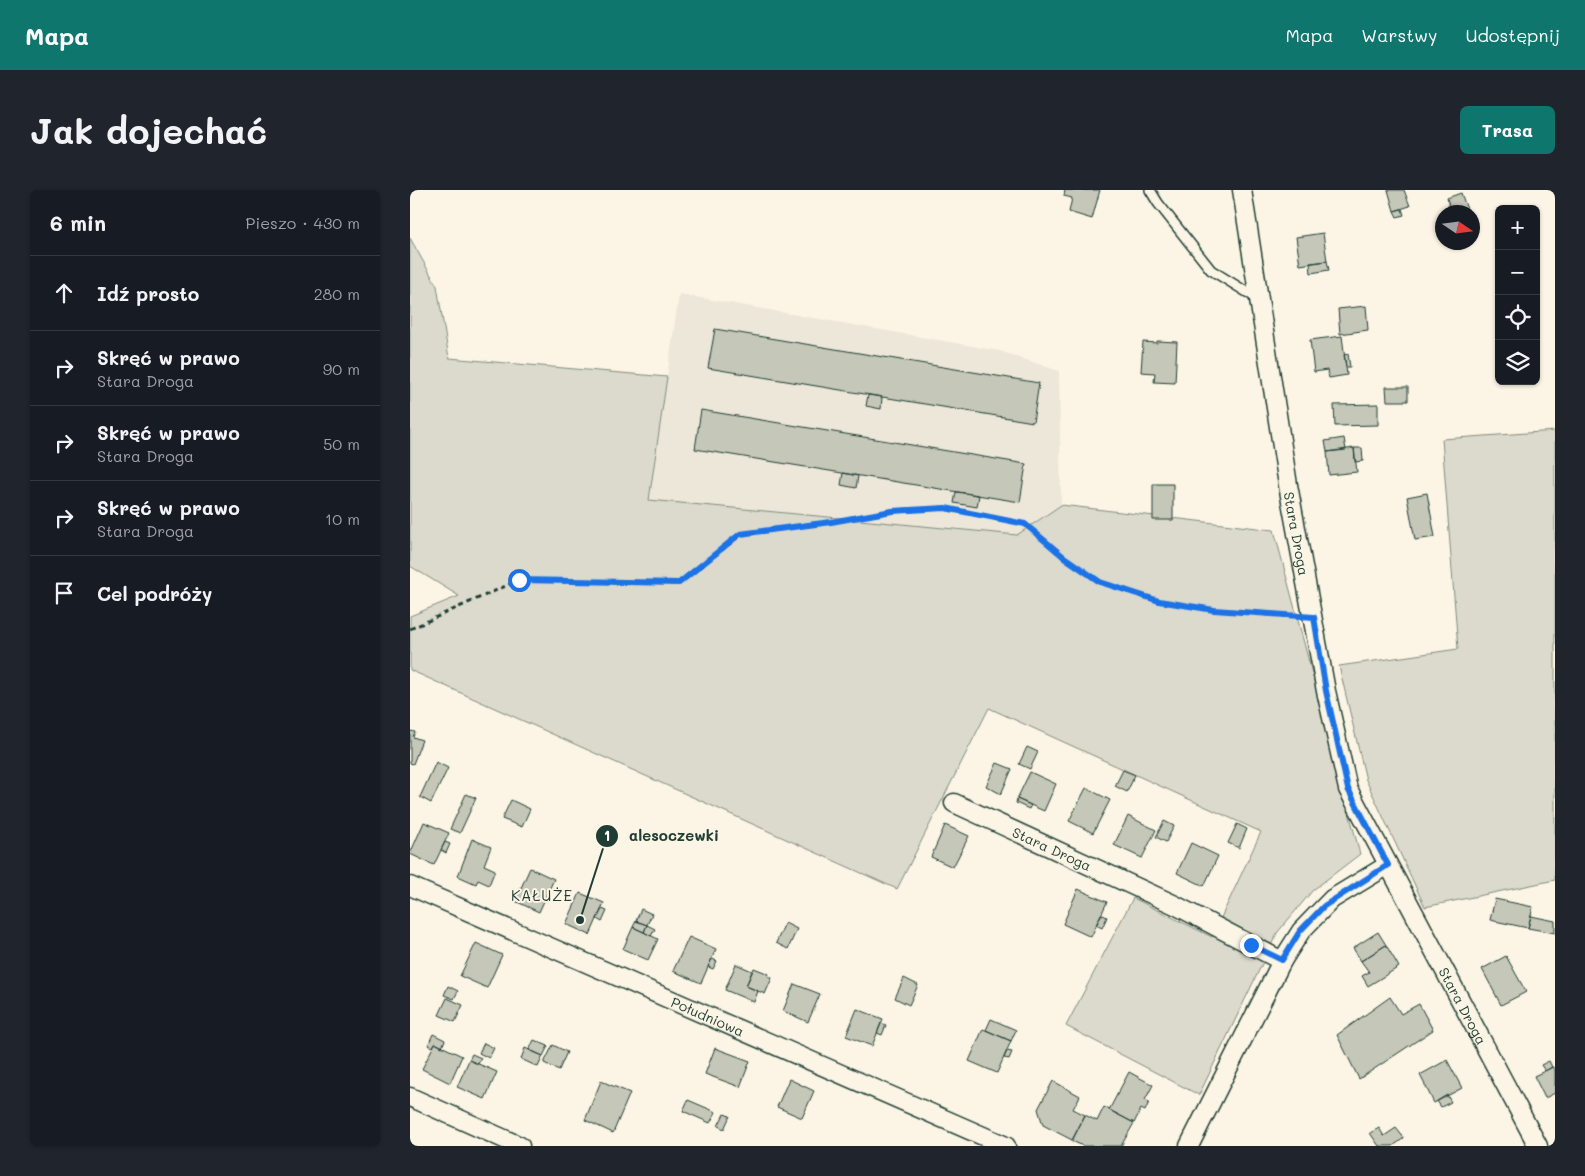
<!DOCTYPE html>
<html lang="pl">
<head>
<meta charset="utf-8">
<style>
  :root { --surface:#171b24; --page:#20242c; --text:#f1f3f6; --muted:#9ea1a6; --line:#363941; --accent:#0f766e }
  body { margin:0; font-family:Mali,sans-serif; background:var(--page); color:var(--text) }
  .controls { position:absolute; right:15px; top:15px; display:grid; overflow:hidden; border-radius:8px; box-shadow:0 1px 4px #0004 }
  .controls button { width:45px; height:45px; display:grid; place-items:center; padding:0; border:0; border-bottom:1px solid var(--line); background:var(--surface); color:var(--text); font:25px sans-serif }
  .compass { position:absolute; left:1025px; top:15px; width:45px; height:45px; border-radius:50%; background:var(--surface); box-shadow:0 1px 4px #0004; rotate:103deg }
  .stop { position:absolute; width:15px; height:15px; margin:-11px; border:4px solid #1a73e8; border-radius:50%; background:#fff }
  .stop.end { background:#1a73e8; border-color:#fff; box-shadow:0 1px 5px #0008 }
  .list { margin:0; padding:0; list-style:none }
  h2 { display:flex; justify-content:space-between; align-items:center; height:65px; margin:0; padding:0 20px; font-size:21px }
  h2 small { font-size:16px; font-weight:400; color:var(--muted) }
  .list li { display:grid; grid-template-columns:32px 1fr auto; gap:15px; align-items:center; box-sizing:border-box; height:75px; padding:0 20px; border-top:1px solid var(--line) }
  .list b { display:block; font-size:19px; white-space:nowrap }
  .list p { margin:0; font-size:16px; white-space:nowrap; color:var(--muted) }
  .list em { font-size:16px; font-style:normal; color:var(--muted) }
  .icon { flex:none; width:28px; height:28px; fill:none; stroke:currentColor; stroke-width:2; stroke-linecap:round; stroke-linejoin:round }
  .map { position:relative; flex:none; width:1145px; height:956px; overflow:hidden; border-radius:8px }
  header { display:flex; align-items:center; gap:30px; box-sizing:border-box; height:70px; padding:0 25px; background:var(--accent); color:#fff }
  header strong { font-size:24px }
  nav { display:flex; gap:28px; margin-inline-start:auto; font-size:18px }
  .intro { display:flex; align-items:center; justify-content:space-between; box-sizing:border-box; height:120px; padding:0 30px }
  h1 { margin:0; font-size:35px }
  .button { padding:12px 22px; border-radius:8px; background:var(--accent); color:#fff; font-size:18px; font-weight:700 }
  main { display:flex; gap:30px; padding:0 30px }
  aside { flex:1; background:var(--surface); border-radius:8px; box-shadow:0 1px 4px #0004 }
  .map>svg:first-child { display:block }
  .built { fill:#ece7d8 }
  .green { fill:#dcdacc; stroke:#7e8c80 }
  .building { fill:#c5c7b9; stroke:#1f3d34 }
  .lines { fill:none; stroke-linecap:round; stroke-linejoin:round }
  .lane-casing { stroke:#1f3d34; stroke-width:12 }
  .street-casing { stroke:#1f3d34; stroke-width:21 }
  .path { stroke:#1f3d34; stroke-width:3; stroke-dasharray:5 4; stroke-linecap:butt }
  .lane { stroke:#fcf5e5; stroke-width:9 }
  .street { stroke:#fcf5e5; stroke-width:18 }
  .route { stroke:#1a73e8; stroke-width:6 }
  .labels { text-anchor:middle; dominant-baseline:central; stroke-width:4; stroke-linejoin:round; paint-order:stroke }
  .street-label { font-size:14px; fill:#1f3d34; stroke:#fcf5e5 }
  .neighbourhood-label { font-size:15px; letter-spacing:1px; fill:#1f3d34; stroke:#fcf5e5 }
  .leader { fill:none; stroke:#1f3d34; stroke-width:2 }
  .callout-dot { fill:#1f3d34; stroke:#fcf5e5; stroke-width:2 }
  .mark-label { font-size:15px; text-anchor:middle; font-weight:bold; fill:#fff }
  .callout-label { font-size:15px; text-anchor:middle; font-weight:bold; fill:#1f3d34; stroke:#fcf5e5; stroke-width:4; stroke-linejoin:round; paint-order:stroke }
</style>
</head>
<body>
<header>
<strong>Mapa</strong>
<nav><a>Mapa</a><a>Warstwy</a><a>Udostępnij</a></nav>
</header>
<div class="intro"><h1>Jak dojechać</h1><a class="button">Trasa</a></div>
<main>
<aside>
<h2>6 min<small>Pieszo · 430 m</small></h2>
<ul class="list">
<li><svg class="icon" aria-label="ahead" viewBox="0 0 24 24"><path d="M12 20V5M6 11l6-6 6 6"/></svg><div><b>Idź prosto</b></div><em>280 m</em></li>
<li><svg class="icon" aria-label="right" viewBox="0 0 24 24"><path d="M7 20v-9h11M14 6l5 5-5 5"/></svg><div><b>Skręć w prawo</b><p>Stara Droga</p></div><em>90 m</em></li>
<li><svg class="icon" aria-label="right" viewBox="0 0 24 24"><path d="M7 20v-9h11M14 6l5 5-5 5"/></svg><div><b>Skręć w prawo</b><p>Stara Droga</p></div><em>50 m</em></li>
<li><svg class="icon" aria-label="right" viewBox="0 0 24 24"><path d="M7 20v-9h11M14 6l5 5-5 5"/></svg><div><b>Skręć w prawo</b><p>Stara Droga</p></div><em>10 m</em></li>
<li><svg class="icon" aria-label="arrive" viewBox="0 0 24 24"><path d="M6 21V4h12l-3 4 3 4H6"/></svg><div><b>Cel podróży</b></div></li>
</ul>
</aside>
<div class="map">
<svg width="1145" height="956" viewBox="0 0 1145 956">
  <rect width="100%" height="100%" fill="#fcf5e5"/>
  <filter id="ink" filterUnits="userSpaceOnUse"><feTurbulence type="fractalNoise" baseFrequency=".02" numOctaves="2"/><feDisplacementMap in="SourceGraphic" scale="10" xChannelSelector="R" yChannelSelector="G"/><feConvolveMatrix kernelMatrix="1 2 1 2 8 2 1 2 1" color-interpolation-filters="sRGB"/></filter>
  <g filter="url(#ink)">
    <path class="built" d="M269,104L590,161L649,181L651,315L607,345L239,310Z"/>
    <path class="green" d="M0,48L27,96L39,168L257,187L239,310L607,345L651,315L864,340L950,664L903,700L867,743L789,905L656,836L723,708L802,747L851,642L579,518L487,699L0,480V426L49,406L0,376Z
      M1145,241V690L1015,717L956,590L929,476L1048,459L1032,249Z"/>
    <path class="building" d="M655,0H690L682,29L659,22L662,8L654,6Z
      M978,0H994L1000,16L984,21Z
      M1051,3L1058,22H1041L1037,8Z
      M992,19L994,25L987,27L984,21Z
      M913,43L917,71L890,75L886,47Z
      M917,71L919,80L901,83L900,73Z
      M956,116L958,140L930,144L928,119Z
      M305,139L629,193L623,232L298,178Z
      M932,146L937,185L919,188L917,180L904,182L900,150Z
      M747,151L767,152L765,193L744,192L745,183L731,182L733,152L747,153Z
      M938,164L940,177H936L934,165Z
      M976,197H998V211H977Z
      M458,205L472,207L471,219L456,216Z
      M968,214V235L925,236L924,215Z
      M291,220L616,274L610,312L285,259Z
      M934,248L936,260L917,262L915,251Z
      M944,258H952L953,271L945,272Z
      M944,258L947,282L919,285L917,262Z
      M433,283L448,286L446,298L431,295Z
      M743,294H763V330H743Z
      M546,302L569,305L567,317L544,313Z
      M1017,303L1025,347L1005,350L997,307Z
      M0,541L5,542L3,547L12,550L3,574L0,573Z
      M617,557L628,562L620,579L609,574Z
      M26,572L38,578L21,613L10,607Z
      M587,573L602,579L591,604L576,596Z
      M713,580L725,585L717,602L705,596Z
      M620,582L646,594L634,621L607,609Z
      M676,598L700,610L683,643L659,631Z
      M56,604L66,608L50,643L40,639Z
      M607,609L621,615L619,619L606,613Z
      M101,610L120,619L112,637L92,629Z
      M718,626L746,640L732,668L704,655Z
      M754,631L764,636L756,652L746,647Z
      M14,632L39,643L24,675L0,664Z
      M827,634L837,639L829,658L818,653Z
      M535,635L559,646L543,677L521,667Z
      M62,649L81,657L74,675L85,680L79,695L68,690L66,694L48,686Z
      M35,652L40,654L36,663L31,660Z
      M781,653L808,666L794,696L767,683Z
      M120,678L144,689L129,722L105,711Z
      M668,699L697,712L681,747L653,734Z
      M170,703L194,713L180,745L156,734Z
      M1085,709L1123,717L1118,738L1080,730Z
      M192,719L197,721L192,732L187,729Z
      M231,719L242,724L237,735L226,731Z
      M691,724L697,727L692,738L686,735Z
      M1121,726L1145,731V743L1118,738Z
      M226,731L237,735L234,742L223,737Z
      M375,733L387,739L378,759L366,753Z
      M237,735L245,739L241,746L234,742Z
      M223,737L248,749L238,770L213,759Z
      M968,742L976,755L951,771L943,758Z
      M279,747L306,759L291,793L263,781Z
      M66,753L92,765L77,798L50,786Z
      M976,755L989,777L958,796L952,786L959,782L951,771Z
      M1096,766L1116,802L1091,815L1072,779Z
      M302,769L307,771L303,779L298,777Z
      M326,774L342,781L336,796L348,801L344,812L315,800Z
      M344,778L359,784L358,786L362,788L355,804L336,796Z
      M494,788L508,795L499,815L485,808Z
      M384,794L410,804L398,832L373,821Z
      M38,796L48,801L44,809L34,805Z
      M980,807L991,824L1009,814L1023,840L949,889L927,845Z
      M37,808L53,815L45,832L29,825Z
      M447,819L473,829L462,856L436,846Z
      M581,829L606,840L601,851L576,840Z
      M471,833L476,835L472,845L467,843Z
      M573,839L601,851L587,883L559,871Z
      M23,844L35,850L32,857L25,853L23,857L18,855Z
      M124,850L138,856L133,866L119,860Z
      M25,853L52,866L40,893L12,879Z
      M74,853L84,858L79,868L69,863Z
      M143,855L157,862L149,880L134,873Z
      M115,858L133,866L128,877L111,869Z
      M305,858L340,871L330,897L295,884Z
      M597,861L602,862L599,869L594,868Z
      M62,864L71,868L68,874L59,870Z
      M59,870L87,882L75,909L47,897Z
      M1037,870L1052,898L1024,913L1010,885Z
      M1139,871L1142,877L1135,881L1131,875Z
      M1143,877L1145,881V903L1135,908L1124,886Z
      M719,882L743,895L735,910L739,912L735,921L731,919L724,933L699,920Z
      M379,889L404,901L392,928L367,917Z
      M191,891L220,903L203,943L175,930Z
      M643,891L670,906L663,919L675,925L662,950L633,935L628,919Z
      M1037,905L1041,912L1031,917L1027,911Z
      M278,910L306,922L300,933L273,921Z
      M694,917L724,933L711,956H673L662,951L675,925L687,931Z
      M314,924L320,926L314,939L308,936Z
      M969,938L974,946L986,938L994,948L983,956H969L960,943Z"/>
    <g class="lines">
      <defs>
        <path id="lane" d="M740,0L748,13L801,80L848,109"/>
        <g id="street">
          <path id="s1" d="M832,0L878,295L916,501L938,599L1128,956"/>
          <path id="s2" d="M544,613L765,715L872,771"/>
          <path id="s3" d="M0,696L596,956"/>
          <path d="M0,907L110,956"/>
          <path d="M779,956L872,771L891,741L922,709L978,675"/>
        </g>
      </defs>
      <use href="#lane" class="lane-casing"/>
      <use href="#street" class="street-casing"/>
      <path class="path" d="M0,439L109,390L269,393L331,344L421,332L482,321L535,318L615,334L654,367L690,392L749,411L804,420L883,426"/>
      <use href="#lane" class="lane"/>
      <use href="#street" class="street"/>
    </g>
  </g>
  <g class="lines" filter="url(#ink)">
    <path class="route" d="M109,390L269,393L330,344L421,332L482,321L535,318L615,334L654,367L690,392L749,411L804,420L904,427L916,501L938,599L978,675L914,716L890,741L872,770L841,755"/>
  </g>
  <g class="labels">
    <g class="street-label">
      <text stroke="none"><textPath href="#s1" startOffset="348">Stara Droga</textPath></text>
      <text stroke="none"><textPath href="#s2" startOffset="108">Stara Droga</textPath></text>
      <text stroke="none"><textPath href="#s1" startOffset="854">Stara Droga</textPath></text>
      <text stroke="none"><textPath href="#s3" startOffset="325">Południowa</textPath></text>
    </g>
    <g class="neighbourhood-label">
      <text x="132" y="705">KAŁUŻE</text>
    </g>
  </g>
  <path class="leader" d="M170 730L197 646"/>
  <g class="callout-dot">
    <circle cx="170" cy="730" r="5"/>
    <circle cx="197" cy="646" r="12"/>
  </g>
  <g class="mark-label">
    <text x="197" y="651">1</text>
  </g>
  <g class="callout-label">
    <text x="264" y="651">alesoczewki</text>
  </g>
</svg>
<div class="controls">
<button>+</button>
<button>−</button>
<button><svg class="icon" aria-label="locate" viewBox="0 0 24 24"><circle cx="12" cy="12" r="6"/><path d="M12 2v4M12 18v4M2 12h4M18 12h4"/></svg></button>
<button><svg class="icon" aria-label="layers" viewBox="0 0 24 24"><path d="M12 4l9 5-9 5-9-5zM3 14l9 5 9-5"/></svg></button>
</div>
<svg class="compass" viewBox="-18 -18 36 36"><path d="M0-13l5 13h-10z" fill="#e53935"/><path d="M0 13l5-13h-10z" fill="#9ea1a6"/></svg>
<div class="stop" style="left:109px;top:390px"></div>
<div class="stop end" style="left:841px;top:755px"></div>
</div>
</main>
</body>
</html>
